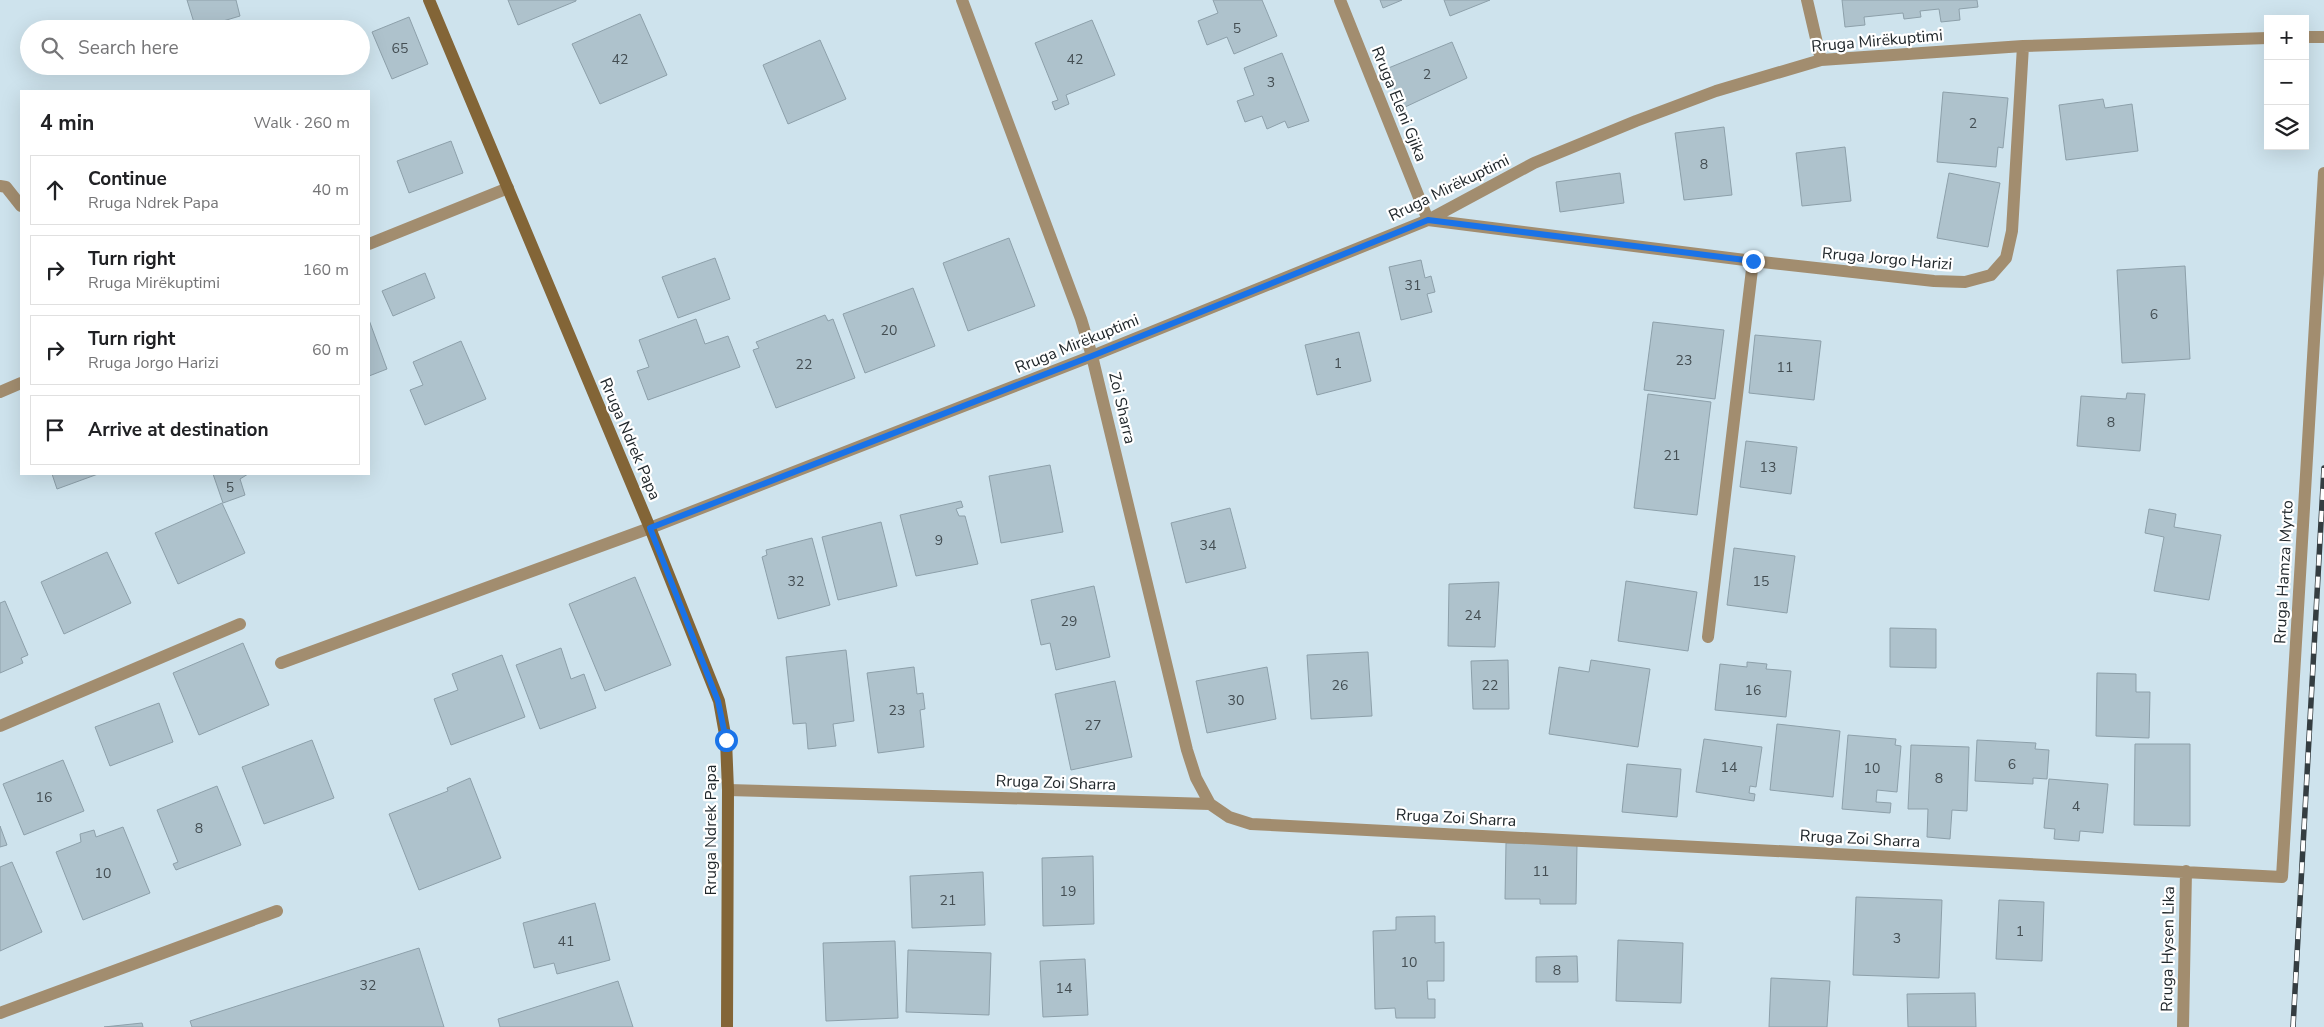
<!DOCTYPE html>
<html lang="en">
<head>
<meta charset="utf-8">
<style>
  :root { --surface:#fff; --page:#f2f2f2; --text:#202124; --muted:#757577; --line:#e0e0e0 }
  body { margin:0; font-family:"Nunito Sans",sans-serif; background:var(--page); color:var(--text) }
  .controls { position:absolute; right:15px; top:15px; display:grid; overflow:hidden; border-radius:0px; box-shadow:0 5px 20px #0002 }
  .controls button { width:45px; height:45px; display:grid; place-items:center; padding:0; border:0; border-bottom:1px solid var(--line); background:var(--surface); color:var(--text); font:25px sans-serif }
  .stop { position:absolute; width:15px; height:15px; margin:-11px; border:4px solid #1a73e8; border-radius:50%; background:#fff }
  .stop.end { background:#1a73e8; border-color:#fff; box-shadow:0 1px 5px #0008 }
  .list { margin:0; padding:0; list-style:none }
  h2 { display:flex; justify-content:space-between; align-items:center; height:65px; margin:0; padding:0 20px; font-size:21px }
  h2 small { font-size:16px; font-weight:400; color:var(--muted) }
  .list li { display:grid; grid-template-columns:32px 1fr auto; gap:15px; align-items:center; box-sizing:border-box; height:70px; margin:0 10px 10px; padding:0 10px; border:1px solid var(--line); border-radius:0px }
  .list b { display:block; font-size:19px; white-space:nowrap }
  .list p { margin:0; font-size:16px; white-space:nowrap; color:var(--muted) }
  .list em { font-size:16px; font-style:normal; color:var(--muted) }
  .icon { flex:none; width:28px; height:28px; fill:none; stroke:currentColor; stroke-width:2; stroke-linecap:round; stroke-linejoin:round }
  .map { position:relative; flex:none; width:2324px; height:1027px; overflow:hidden }
  .search { position:absolute; background:var(--surface); box-shadow:0 5px 20px #0002; left:20px; top:20px; width:350px; height:55px; display:flex; align-items:center; gap:12px; box-sizing:border-box; padding:0 18px; border-radius:28px; color:var(--muted); font-size:19px }
  .panel { position:absolute; background:var(--surface); box-shadow:0 5px 20px #0002; left:20px; top:90px; width:350px; height:385px; border-radius:0px }
  .map>svg:first-child { display:block }
  .building { fill:#aec2cc; stroke:#8da0aa }
  .lines { fill:none; stroke-linecap:round; stroke-linejoin:round }
  .street { stroke:#a28d6f; stroke-width:12 }
  .secondary { stroke:#836537; stroke-width:12 }
  .rail-casing { stroke:#343d41; stroke-width:5.5 }
  .rail { stroke:#fff; stroke-width:4; stroke-dasharray:11; stroke-linecap:butt }
  .route { stroke:#1a73e8; stroke-width:6 }
  .labels { text-anchor:middle; dominant-baseline:central; stroke-width:4.5; stroke-linejoin:round; paint-order:stroke }
  .number-label { font-size:14px; fill:#444e53 }
  .street-label { font-size:16px; fill:#20272b; stroke:#fff }
</style>
</head>
<body>
<div class="map">
<svg width="2324" height="1027" viewBox="0 0 2324 1027">
  <rect width="100%" height="100%" fill="#cee3ed"/>
  <path class="building" d="M187,0H236L240,16L196,29Z
    M508,0H576V1L518,25Z
    M1213,0H1262L1277,36L1234,54L1227,37L1207,45L1198,21L1218,13Z
    M1380,0H1402L1383,8Z
    M1444,0H1490L1450,16Z
    M1842,0H1977L1978,7L1959,9L1960,20L1941,22L1939,9L1920,11L1921,17L1904,19L1903,13L1864,17L1865,25L1845,27Z
    M640,14L667,75L600,104L572,44Z
    M409,17L428,64L392,79L372,32Z
    M1092,20L1115,75L1066,95L1069,104L1055,110L1052,102L1058,100L1035,43Z
    M820,40L846,99L788,124L763,65Z
    M1452,42L1467,78L1403,108L1386,69Z
    M1282,53L1309,121L1288,128L1285,121L1267,129L1262,116L1245,122L1237,101L1254,95L1244,68Z
    M1943,92L2008,98L2003,148L1998,147L1996,167L1937,162Z
    M2103,99L2105,108L2132,104L2138,151L2066,160L2059,105Z
    M1724,127L1732,195L1684,200L1675,133Z
    M451,141L463,173L409,193L397,161Z
    M1845,147L1851,201L1802,206L1796,153Z
    M1620,173L1624,203L1560,212L1556,182Z
    M1949,173L2000,183L1988,247L1937,238Z
    M1009,238L1035,306L968,331L943,263Z
    M715,258L730,299L678,318L662,277Z
    M1421,260L1425,278L1431,276L1435,292L1427,294L1432,312L1401,320L1389,267Z
    M2185,266L2190,359L2122,363L2117,270Z
    M425,273L435,298L393,316L382,291Z
    M913,288L935,346L865,373L843,314Z
    M825,315L828,321L833,319L855,378L776,408L753,350L759,348L756,342Z
    M696,319L705,344L728,336L740,367L648,400L637,371L649,367L639,340Z
    M369,320L387,369L369,376Z
    M1653,322L1724,330L1715,399L1644,390Z
    M1359,332L1371,381L1317,395L1305,345Z
    M1755,335L1821,341L1814,400L1749,393Z
    M461,341L486,399L425,425L410,390L423,385L413,362Z
    M2127,393L2145,394L2140,451L2077,446L2081,396L2126,399Z
    M1648,394L1711,402L1697,515L1634,508Z
    M1746,441L1797,447L1791,494L1740,487Z
    M1050,465L1063,532L1001,543L989,476Z
    M52,474H98L57,489Z
    M213,474H248L240,479L245,495L223,503Z
    M961,501L963,507L956,509L959,516H965L978,564L916,576L900,515Z
    M222,503L245,553L178,584L155,533Z
    M1230,508L1246,568L1186,583L1171,523Z
    M2149,509L2176,514L2174,527L2221,535L2209,600L2154,591L2164,537L2145,533Z
    M881,522L897,586L838,600L822,537Z
    M812,538L830,605L778,619L762,557L767,555L766,550Z
    M1734,548L1795,556L1787,613L1727,605Z
    M107,552L131,603L64,634L41,582Z
    M635,577L671,665L605,691L569,604Z
    M1626,581L1697,592L1688,651L1618,641Z
    M1499,582L1495,647L1448,646L1449,584Z
    M1094,586L1110,657L1056,670L1050,643L1041,645L1031,600Z
    M5,601L28,655L21,658L23,663L0,673V603Z
    M1890,628L1936,629V668L1890,667Z
    M243,643L269,705L199,735L173,673Z
    M561,648L571,679L584,674L596,708L540,729L516,665Z
    M846,650L854,721L833,724L836,746L808,749L806,723L793,724L786,657Z
    M1368,652L1372,716L1311,719L1307,655Z
    M502,655L525,717L451,745L434,699L458,690L452,674Z
    M1508,660L1509,709H1473L1471,661Z
    M1591,660L1650,669L1638,747L1549,734L1559,667L1589,672Z
    M1747,662L1767,664L1766,669L1791,671L1786,717L1715,710L1720,664L1747,667Z
    M914,667L917,694L923,693L925,709L920,710L924,747L878,753L867,673Z
    M1267,667L1276,719L1207,733L1196,681Z
    M2097,673L2136,674V692H2150L2149,738L2096,736Z
    M1115,681L1132,757L1071,770L1055,694Z
    M159,703L173,742L110,766L95,727Z
    M1777,724L1840,731L1833,797L1770,790Z
    M1848,735L1896,739L1895,745L1901,746L1897,792L1877,790L1876,802L1891,803L1890,813L1842,809Z
    M1704,739L1762,747L1756,787L1750,786L1749,793L1755,794L1754,801L1696,792Z
    M312,740L334,798L264,824L242,767Z
    M1977,740L2036,743L2035,749L2049,750L2047,779L2033,778V784L1975,781Z
    M2135,744H2190V826L2134,825Z
    M1911,745L1969,747L1967,811L1952,810L1950,839L1927,837L1928,809H1908Z
    M63,760L84,811L24,835L3,784Z
    M1627,764L1681,769L1677,817L1622,812Z
    M470,778L501,858L419,890L389,814L448,791L447,788Z
    M2049,779L2108,784L2103,833L2080,831L2079,841L2054,839L2055,829L2044,828Z
    M217,786L241,845L176,870L173,864L178,862L157,810Z
    M0,826L7,845L0,847Z
    M123,827L150,893L83,920L56,852L81,842L80,834L94,830L96,837Z
    M1506,843L1577,844L1576,904H1540V899H1505Z
    M1093,856L1094,924L1043,926L1042,858Z
    M12,862L42,932L0,951V867Z
    M983,872L985,925L912,928L910,876Z
    M1856,897L1942,900L1939,978L1853,975Z
    M1999,900L2044,902L2042,961L1996,959Z
    M595,903L610,960L557,974L554,963L534,968L523,923Z
    M1435,916V943L1444,942V981H1427L1428,999H1435V1018H1396L1395,1008L1375,1009L1373,931L1396,930V917Z
    M1618,940L1683,943L1681,1003L1616,1001Z
    M895,941L898,1018L826,1021L823,943Z
    M419,948L444,1027H192L190,1021Z
    M908,950L991,953L989,1015L906,1012Z
    M1577,956L1578,982H1536V957Z
    M1085,959L1088,1015L1043,1017L1040,961Z
    M1771,978L1830,981L1827,1027H1769Z
    M618,981L633,1027H500L498,1019Z
    M1975,993L1976,1027H1908L1907,994Z
    M142,1023L143,1027H104Z"/>
  <g class="lines">
    <path class="street" d="M962,0L1081,319L1092,356L1187,750L1196,778L1210,804
      M1340,0L1428,220L1753,261L1934,281L1965,282L1991,275L2006,258L2012,231L2023,46
      M1807,0L1821,60
      M2305,37H2324
      M0,186L6,187L21,206
      M369,244L508,188
      M0,392L21,383
      M1708,637L1753,261
      M281,663L650,528L1092,356L1428,220L1534,163L1636,121L1716,91L1821,60L2023,46L2268,38
      M0,726L240,624
      M728,790L1210,804L1229,817L1251,824L2282,877L2324,173
      M0,1013L277,911
      M2183,1027L2186,871"/>
    <path class="secondary" d="M429,0L650,528L719,701L726,740L728,790L727,1027"/>
    <defs>
      <path id="rail" d="M2293,1027L2324,468"/>
    </defs>
    <use href="#rail" class="rail-casing"/>
    <use href="#rail" class="rail"/>
  </g>
  <g class="lines">
    <path class="route" d="M726,740L718,701L650,528L1092,356L1428,220L1753,261"/>
  </g>
  <g class="labels">
    <g class="number-label">
      <text x="1237" y="28">5</text>
      <text x="400" y="48">65</text>
      <text x="620" y="59">42</text>
      <text x="1075" y="59">42</text>
      <text x="1427" y="74">2</text>
      <text x="1271" y="82">3</text>
      <text x="1973" y="123">2</text>
      <text x="1704" y="164">8</text>
      <text x="1413" y="285">31</text>
      <text x="2154" y="314">6</text>
      <text x="889" y="330">20</text>
      <text x="1684" y="360">23</text>
      <text x="1338" y="363">1</text>
      <text x="804" y="364">22</text>
      <text x="1785" y="367">11</text>
      <text x="2111" y="422">8</text>
      <text x="1672" y="455">21</text>
      <text x="1768" y="467">13</text>
      <text x="230" y="487">5</text>
      <text x="939" y="540">9</text>
      <text x="1208" y="545">34</text>
      <text x="796" y="581">32</text>
      <text x="1761" y="581">15</text>
      <text x="1473" y="615">24</text>
      <text x="1069" y="621">29</text>
      <text x="1340" y="685">26</text>
      <text x="1490" y="685">22</text>
      <text x="1753" y="690">16</text>
      <text x="1236" y="700">30</text>
      <text x="897" y="710">23</text>
      <text x="1093" y="725">27</text>
      <text x="2012" y="764">6</text>
      <text x="1729" y="767">14</text>
      <text x="1872" y="768">10</text>
      <text x="1939" y="778">8</text>
      <text x="44" y="797">16</text>
      <text x="2076" y="806">4</text>
      <text x="199" y="828">8</text>
      <text x="1541" y="871">11</text>
      <text x="103" y="873">10</text>
      <text x="1068" y="891">19</text>
      <text x="948" y="900">21</text>
      <text x="2020" y="931">1</text>
      <text x="1897" y="938">3</text>
      <text x="566" y="941">41</text>
      <text x="1409" y="962">10</text>
      <text x="1557" y="970">8</text>
      <text x="368" y="985">32</text>
      <text x="1064" y="988">14</text>
    </g>
    <g class="street-label">
      <text transform="translate(1877 41) rotate(-5)">Rruga Mirëkuptimi</text>
      <text transform="translate(1399 104) rotate(68)">Rruga Eleni Gjika</text>
      <text transform="translate(1449 188) rotate(-26)">Rruga Mirëkuptimi</text>
      <text transform="translate(1887 259) rotate(5)">Rruga Jorgo Harizi</text>
      <text transform="translate(1077 344) rotate(-22)">Rruga Mirëkuptimi</text>
      <text transform="translate(1122 408) rotate(77)">Zoi Sharra</text>
      <text transform="translate(630 439) rotate(67)">Rruga Ndrek Papa</text>
      <text transform="translate(2284 572) rotate(-87)">Rruga Hamza Myrto</text>
      <text transform="translate(1056 783) rotate(2)">Rruga Zoi Sharra</text>
      <text transform="translate(1456 818) rotate(3)">Rruga Zoi Sharra</text>
      <text transform="translate(711 830) rotate(-90)">Rruga Ndrek Papa</text>
      <text transform="translate(1860 839) rotate(3)">Rruga Zoi Sharra</text>
      <text transform="translate(2168 949) rotate(-89)">Rruga Hysen Lika</text>
    </g>
  </g>
</svg>
<div class="controls">
<button>+</button>
<button>−</button>
<button><svg class="icon" aria-label="layers" viewBox="0 0 24 24"><path d="M12 4l9 5-9 5-9-5zM3 14l9 5 9-5"/></svg></button>
</div>
<div class="stop" style="left:726px;top:740px"></div>
<div class="stop end" style="left:1753px;top:261px"></div>
<div class="search"><svg class="icon" aria-label="search" viewBox="0 0 24 24"><circle cx="10" cy="10" r="6"/><path d="M15 15l6 6"/></svg>Search here</div>
<section class="panel">
<h2>4 min<small>Walk · 260 m</small></h2>
<ul class="list">
<li><svg class="icon" aria-label="ahead" viewBox="0 0 24 24"><path d="M12 20V5M6 11l6-6 6 6"/></svg><div><b>Continue</b><p>Rruga Ndrek Papa</p></div><em>40 m</em></li>
<li><svg class="icon" aria-label="right" viewBox="0 0 24 24"><path d="M7 20v-9h11M14 6l5 5-5 5"/></svg><div><b>Turn right</b><p>Rruga Mirëkuptimi</p></div><em>160 m</em></li>
<li><svg class="icon" aria-label="right" viewBox="0 0 24 24"><path d="M7 20v-9h11M14 6l5 5-5 5"/></svg><div><b>Turn right</b><p>Rruga Jorgo Harizi</p></div><em>60 m</em></li>
<li><svg class="icon" aria-label="arrive" viewBox="0 0 24 24"><path d="M6 21V4h12l-3 4 3 4H6"/></svg><div><b>Arrive at destination</b></div></li>
</ul>
</section>
</div>
</body>
</html>
